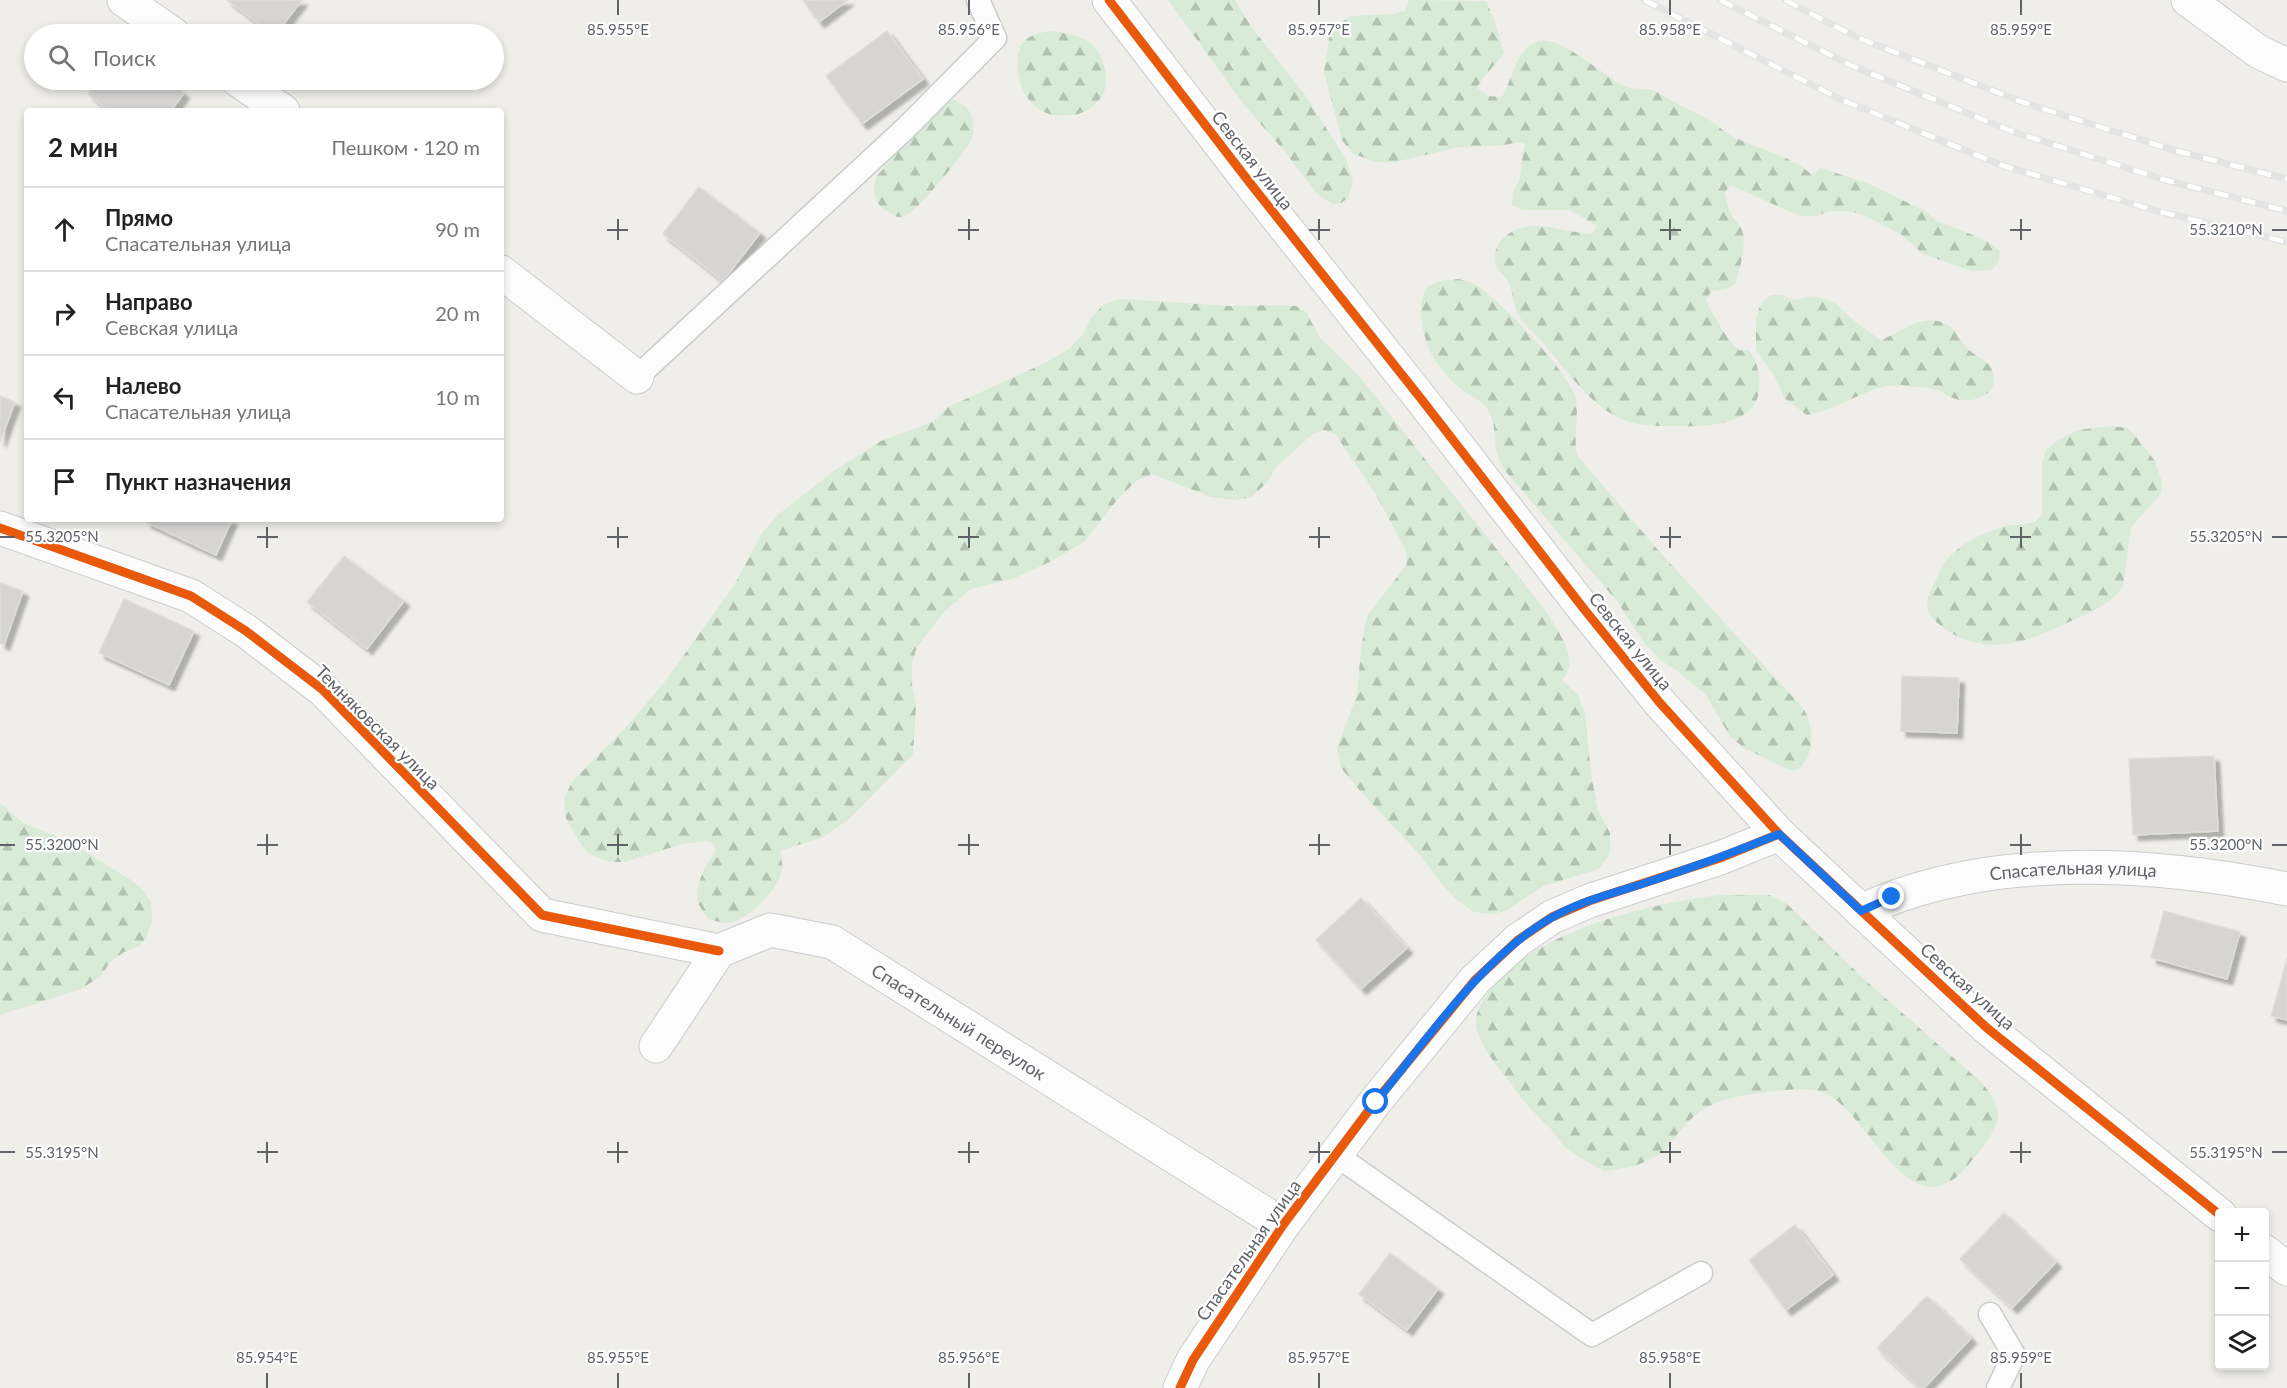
<!DOCTYPE html>
<html lang="ru">
<head>
<meta charset="utf-8">
<style>
  :root { --surface:#fff; --page:#f6f6f6; --text:#222; --muted:#767676; --line:#e0e0e0 }
  body { margin:0; font-family:Lato,sans-serif; background:var(--page); color:var(--text) }
  .controls { position:absolute; right:18px; bottom:18px; display:grid; overflow:hidden; border-radius:6px; box-shadow:0 3px 9px #0003 }
  .controls button { width:54px; height:54px; display:grid; place-items:center; padding:0; border:0; border-bottom:2px solid var(--line); background:var(--surface); color:var(--text); font:30px sans-serif }
  .stop { position:absolute; width:18px; height:18px; margin:-14px; border:4px solid #1a73e8; border-radius:50%; background:#fff }
  .stop.end { background:#1a73e8; border-color:#fff; box-shadow:0 2px 6px #0008 }
  .list { margin:0; padding:0; list-style:none }
  h2 { display:flex; justify-content:space-between; align-items:center; height:78px; margin:0; padding:0 24px; font-size:26px }
  h2 small { font-size:20px; font-weight:400; color:var(--muted) }
  .list li { display:grid; grid-template-columns:39px 1fr auto; gap:18px; align-items:center; box-sizing:border-box; height:84px; padding:0 24px; border-top:2px solid var(--line) }
  .list b { display:block; font-size:22px; white-space:nowrap }
  .list p { margin:0; font-size:20px; white-space:nowrap; color:var(--muted) }
  .list em { font-size:20px; font-style:normal; color:var(--muted) }
  .icon { flex:none; width:33px; height:33px; fill:none; stroke:currentColor; stroke-width:2; stroke-linecap:round; stroke-linejoin:round }
  .map { position:relative; flex:none; width:2287px; height:1388px; overflow:hidden }
  .search { position:absolute; background:var(--surface); box-shadow:0 3px 9px #0003; left:24px; top:24px; width:480px; height:66px; display:flex; align-items:center; gap:15px; box-sizing:border-box; padding:0 21px; border-radius:33px; color:var(--muted); font-size:22px }
  .panel { position:absolute; background:var(--surface); box-shadow:0 3px 9px #0003; left:24px; top:108px; width:480px; height:414px; border-radius:6px }
  .map>svg:first-child { display:block }
  .forest { fill:url(#forest-firs) }
  .building { fill:#d6d5d3; stroke:#deddd9; stroke-width:1.5; filter:url(#shadow) }
  .lines { fill:none; stroke-linecap:round; stroke-linejoin:round }
  .service-casing { stroke:#cbcccc; stroke-width:25 }
  .minor-casing { stroke:#cbcccc; stroke-width:35 }
  .tertiary-casing { stroke:#cbcccc; stroke-width:35 }
  .service { stroke:#fdfcfc; stroke-width:22 }
  .minor { stroke:#fdfcfc; stroke-width:33 }
  .tertiary { stroke:#fdfcfc; stroke-width:33 }
  .rail-casing { stroke:#e4e4e4; stroke-width:7 }
  .rail { stroke:#fff; stroke-width:4.5; stroke-dasharray:14; stroke-linecap:butt }
  .cycleway-casing { stroke:#fff; stroke-width:13 }
  .cycleway { stroke:#e8590c; stroke-width:9 }
  .route { stroke:#1a73e8; stroke-width:8 }
  .ticks { fill:none; stroke:#5f6368; stroke-width:2 }
  .labels { text-anchor:middle; dominant-baseline:central; stroke-width:4.5; stroke-linejoin:round; paint-order:stroke }
  .street-label { font-size:18px; fill:#5f6368; stroke:#fff }
  .ticks-label { font-size:15px; text-anchor:middle; fill:#5f6368; stroke:#fff; stroke-width:4.5; stroke-linejoin:round; paint-order:stroke }
</style>
</head>
<body>
<div class="map">
<svg width="2287" height="1388" viewBox="0 0 2287 1388">
  <defs>
    <pattern id="forest-firs" width="22" height="20" patternUnits="userSpaceOnUse" patternTransform="scale(1.5)"><rect width="22" height="20" fill="#d8ebd6"/><path d="M5 1l3.5 6h-7zM16 11l3.5 6h-7z" fill="#b2c2b1"/></pattern>
    <filter id="shadow"><feDropShadow dx="5.5" dy="5.5" stdDeviation="1.5" flood-color="#0004"/></filter>
  </defs>
  <rect width="100%" height="100%" fill="#efeeea"/>
  <path class="forest" d="M1168,0H1235L1252,28L1305,95L1346,159L1353,181L1348,198L1341,203L1333,204L1318,195L1285,152L1242,102Z
    M1409,0L1486,1L1494,19L1504,53C1495,66 1484,74 1477,88L1489,96L1502,97C1513,79 1515,48 1539,41C1561,35 1603,76 1623,85C1633,91 1643,87 1654,91C1661,93 1667,99 1674,102C1686,109 1699,114 1711,121C1719,126 1725,133 1734,137C1759,150 1791,155 1812,175L1821,168L1867,183L1925,211L1936,221L1973,235L1990,243L2000,251L1999,260L1992,270L1971,271L1923,254L1902,235L1864,215L1847,211H1830L1816,216H1800L1730,185L1725,193C1727,200 1728,210 1732,216C1734,220 1738,223 1741,227C1748,244 1740,268 1735,284L1727,289L1712,291L1706,299C1709,309 1731,346 1739,350C1742,351 1745,350 1749,350C1756,360 1758,367 1759,379C1765,427 1705,427 1673,426C1654,426 1637,426 1619,418C1587,402 1565,368 1542,342C1534,333 1523,324 1518,314C1512,304 1514,289 1507,279C1505,276 1500,273 1498,269C1485,246 1512,226 1533,226C1553,226 1572,233 1592,234L1597,226L1569,210H1522L1513,205C1510,190 1518,187 1521,173C1522,163 1522,154 1525,144L1519,142L1504,145L1460,147L1395,162H1374L1352,153L1342,140L1324,72L1329,38L1336,26L1351,16L1394,14L1405,11Z
    M1049,31C1061,32 1074,34 1085,39C1103,49 1112,79 1102,96C1099,101 1093,106 1089,109C1081,114 1076,115 1067,115C1061,115 1054,116 1049,114C1026,106 1015,80 1018,58C1019,53 1019,48 1021,45C1028,35 1039,33 1049,31Z
    M954,100C970,105 977,121 972,137C969,149 921,206 910,213C906,216 902,217 897,217C878,207 870,200 876,177L932,112L944,102Z
    M1459,279C1465,281 1471,282 1476,285C1499,299 1572,375 1576,400C1579,419 1573,436 1577,455L1657,549L1803,708C1815,727 1815,754 1798,770H1789L1744,748L1730,736L1706,695L1676,670L1659,659L1642,640L1617,601L1507,473C1504,468 1500,463 1498,457C1493,442 1497,421 1487,408C1480,398 1465,394 1457,386C1448,377 1437,365 1431,353C1423,339 1415,300 1428,287C1436,280 1449,280 1459,279Z
    M1782,295L1795,300L1813,296L1826,299L1838,305L1852,319L1880,340C1901,334 1919,313 1944,323C1955,327 1959,339 1966,347C1977,359 1994,360 1994,380C1994,386 1991,391 1985,395C1973,402 1959,402 1946,395C1944,393 1941,391 1939,390C1933,388 1909,386 1902,385C1867,384 1841,410 1807,415L1784,398L1775,377L1756,350V319L1761,303L1769,296Z
    M1119,299L1232,306L1280,305L1296,306L1306,312L1320,338L1359,376L1545,610C1556,628 1582,661 1562,680L1578,695L1585,712L1591,774L1598,810L1610,833V853L1599,869L1543,886L1506,911L1491,914L1474,912L1455,898L1441,883L1420,855L1361,792L1341,768L1337,748L1357,695L1361,649L1367,616L1407,564L1406,551L1375,493L1336,435L1324,430L1313,434L1277,466L1267,482L1252,497L1236,500L1211,497L1152,474L1136,481L1117,500L1085,541L1052,561L1015,578L971,589L943,613L917,647L912,663V684L916,706L913,754L848,820L823,837L780,851C781,857 783,864 782,870C779,889 747,922 727,923C721,923 714,920 708,919C705,914 700,908 698,902C694,884 706,866 715,852L714,844L706,841L682,844L625,862H609L588,853L580,843L566,818L564,807L565,796L572,782L628,725L663,684L733,587L762,533L779,514L835,470L881,441L932,422L948,407L1047,362L1070,348L1083,334L1091,318L1104,304Z
    M2112,426L2127,428L2135,435L2155,461L2162,482L2161,494L2131,527L2123,586C2113,604 2086,614 2067,623C2025,644 1980,658 1940,625C1920,608 1927,597 1937,578C1939,574 1940,569 1943,565C1955,546 1979,535 1999,528C2010,524 2024,525 2035,522L2042,514V463L2046,450L2055,442L2078,430Z
    M0,803L23,823L70,842L134,882L144,891L151,902L152,920L146,939L139,946L124,952L110,962L101,976L81,989L0,1015Z
    M1719,895H1770L1787,904L1866,981L1982,1083C1993,1097 2003,1109 1995,1127C1989,1141 1978,1153 1969,1164C1910,1238 1870,1111 1824,1093C1812,1088 1797,1089 1784,1090C1756,1093 1719,1096 1697,1114C1686,1122 1678,1134 1670,1144C1652,1164 1629,1168 1604,1171C1592,1164 1580,1158 1569,1150C1561,1145 1557,1136 1551,1129C1535,1114 1521,1099 1509,1081C1496,1064 1477,1044 1476,1022C1476,1011 1482,1002 1488,993C1531,931 1648,904 1719,895Z"/>
  <path class="building" d="M227,0H302L276,34H272Z
    M803,0H848L819,22Z
    M887,31L923,79L862,124L826,76Z
    M99,80H166L184,93L171,111H109L88,94Z
    M699,187L760,233L723,281L663,234Z
    M0,396L15,402L0,442Z
    M147,519H232L216,555L146,522Z
    M344,556L404,601L367,649L307,602Z
    M0,583L23,591L4,645L0,643Z
    M124,599L194,631L169,685L99,653Z
    M1902,676L1959,678L1957,733L1901,731Z
    M2214,756L2218,831L2133,835L2129,759Z
    M1361,898L1407,948L1361,989L1316,940Z
    M2164,911L2240,932L2227,979L2151,958Z
    M2287,959V1020L2271,1016Z
    M2004,1213L2056,1262L2012,1308L1960,1259Z
    M1795,1225L1833,1275L1786,1310L1749,1260Z
    M1390,1253L1438,1289L1407,1330L1359,1294Z
    M1927,1296L1971,1338L1924,1388H1920L1877,1348Z"/>
  <g class="lines">
    <defs>
      <path id="service" d="M637,377L908,126L995,38L978,0
        M1336,1155L1592,1335L1701,1273
        M1990,1314L2014,1355L1998,1388"/>
      <g id="minor">
        <path d="M124,0L173,34"/>
        <path d="M2188,0L2259,52L2287,65"/>
        <path d="M238,80L283,111"/>
        <path d="M501,272L637,377"/>
        <path d="M0,528L191,596L246,631L323,690L542,915L719,951"/>
        <path id="s1" d="M1861,911C1989,851 2152,862 2287,889"/>
        <path id="s2" d="M656,1046L719,951L770,930L832,942L1283,1225"/>
        <path d="M1180,1388L1193,1360L1283,1225L1375,1102L1475,980L1518,940L1552,917L1589,901L1720,858L1779,834"/>
      </g>
      <path id="tertiary" d="M1109,0L1250,183L1422,400L1584,609L1660,703L1779,834L1987,1028L2220,1215
        M2264,1251L2287,1269"/>
    </defs>
    <use href="#service" class="service-casing"/>
    <use href="#minor" class="minor-casing"/>
    <use href="#tertiary" class="tertiary-casing"/>
    <use href="#service" class="service"/>
    <use href="#minor" class="minor"/>
    <use href="#tertiary" class="tertiary"/>
    <defs>
      <path id="rail" d="M1644,0L1842,100L2001,165L2157,211L2287,242
        M1720,0L1850,65L2011,131L2165,180L2287,211
        M1785,0L1856,37L2022,102L2173,150L2287,179"/>
    </defs>
    <use href="#rail" class="rail-casing"/>
    <use href="#rail" class="rail"/>
    <defs>
      <path id="cycleway" d="M1109,0L1250,183L1422,400L1584,609L1660,703L1779,834L1987,1028L2220,1215
        M0,528L191,596L246,631L323,690L542,915L719,951
        M1180,1388L1193,1360L1283,1225L1375,1102L1475,980L1518,940L1552,917L1589,901L1720,858L1779,834"/>
    </defs>
    <use href="#cycleway" class="cycleway-casing"/>
    <use href="#cycleway" class="cycleway"/>
  </g>
  <g class="lines">
    <path class="route" d="M1376,1102C1425,1042 1483,956 1551,918C1580,901 1614,893 1645,883C1691,868 1735,852 1779,834L1861,911L1892,897"/>
  </g>
  <path class="ticks" d="M618,0V15M969,0V15M1319,0V15M1670,0V15M2021,0V15M618,219V240M969,219V240M1319,219V240M1670,219V240M2021,219V240M607,230H628M958,230H979M1309,230H1330M1660,230H1681M2010,230H2031M2272,230H2287M267,527V548M618,527V548M969,527V548M1319,527V548M1670,527V548M2021,527V548M0,537H15M257,537H278M607,537H628M958,537H979M1309,537H1330M1660,537H1681M2010,537H2031M2272,537H2287M267,834V855M618,834V855M969,834V855M1319,834V855M1670,834V855M2021,834V855M0,845H15M257,845H278M607,845H628M958,845H979M1309,845H1330M1660,845H1681M2010,845H2031M2272,845H2287M267,1142V1163M618,1142V1163M969,1142V1163M1319,1142V1163M1670,1142V1163M2021,1142V1163M0,1152H15M257,1152H278M607,1152H628M958,1152H979M1309,1152H1330M1660,1152H1681M2010,1152H2031M2272,1152H2287M267,1373V1388M618,1373V1388M969,1373V1388M1319,1373V1388M1670,1373V1388M2021,1373V1388"/>
  <g class="labels">
    <g class="street-label">
      <text transform="translate(1253 160) rotate(52)">Севская улица</text>
      <text transform="translate(1631 641) rotate(51)">Севская улица</text>
      <text transform="translate(378 727) rotate(45)">Темняковская улица</text>
      <text stroke="none"><textPath href="#s1" startOffset="218">Спасательная улица</textPath></text>
      <text transform="translate(1968 986) rotate(42)">Севская улица</text>
      <text stroke="none"><textPath href="#s2" startOffset="382">Спасательный переулок</textPath></text>
      <text transform="translate(1248 1250) rotate(-55)">Спасательная улица</text>
    </g>
  </g>
  <g class="ticks-label">
    <text x="618" y="35">85.955°E</text>
    <text x="969" y="35">85.956°E</text>
    <text x="1319" y="35">85.957°E</text>
    <text x="1670" y="35">85.958°E</text>
    <text x="2021" y="35">85.959°E</text>
    <text x="2226" y="235">55.3210°N</text>
    <text x="62" y="542">55.3205°N</text>
    <text x="2226" y="542">55.3205°N</text>
    <text x="62" y="850">55.3200°N</text>
    <text x="2226" y="850">55.3200°N</text>
    <text x="62" y="1158">55.3195°N</text>
    <text x="2226" y="1158">55.3195°N</text>
    <text x="267" y="1363">85.954°E</text>
    <text x="618" y="1363">85.955°E</text>
    <text x="969" y="1363">85.956°E</text>
    <text x="1319" y="1363">85.957°E</text>
    <text x="1670" y="1363">85.958°E</text>
    <text x="2021" y="1363">85.959°E</text>
  </g>
</svg>
<div class="controls">
<button>+</button>
<button>−</button>
<button><svg class="icon" aria-label="layers" viewBox="0 0 24 24"><path d="M12 4l9 5-9 5-9-5zM3 14l9 5 9-5"/></svg></button>
</div>
<div class="stop" style="left:1376px;top:1102px"></div>
<div class="stop end" style="left:1892px;top:897px"></div>
<div class="search"><svg class="icon" aria-label="search" viewBox="0 0 24 24"><circle cx="10" cy="10" r="6"/><path d="M15 15l6 6"/></svg>Поиск</div>
<section class="panel">
<h2>2 мин<small>Пешком · 120 m</small></h2>
<ul class="list">
<li><svg class="icon" aria-label="ahead" viewBox="0 0 24 24"><path d="M12 20V5M6 11l6-6 6 6"/></svg><div><b>Прямо</b><p>Спасательная улица</p></div><em>90 m</em></li>
<li><svg class="icon" aria-label="right" viewBox="0 0 24 24"><path d="M7 20v-9h11M14 6l5 5-5 5"/></svg><div><b>Направо</b><p>Севская улица</p></div><em>20 m</em></li>
<li><svg class="icon" aria-label="left" viewBox="0 0 24 24"><path d="M17 20v-9H6M10 6l-5 5 5 5"/></svg><div><b>Налево</b><p>Спасательная улица</p></div><em>10 m</em></li>
<li><svg class="icon" aria-label="arrive" viewBox="0 0 24 24"><path d="M6 21V4h12l-3 4 3 4H6"/></svg><div><b>Пункт назначения</b></div></li>
</ul>
</section>
</div>
</body>
</html>
